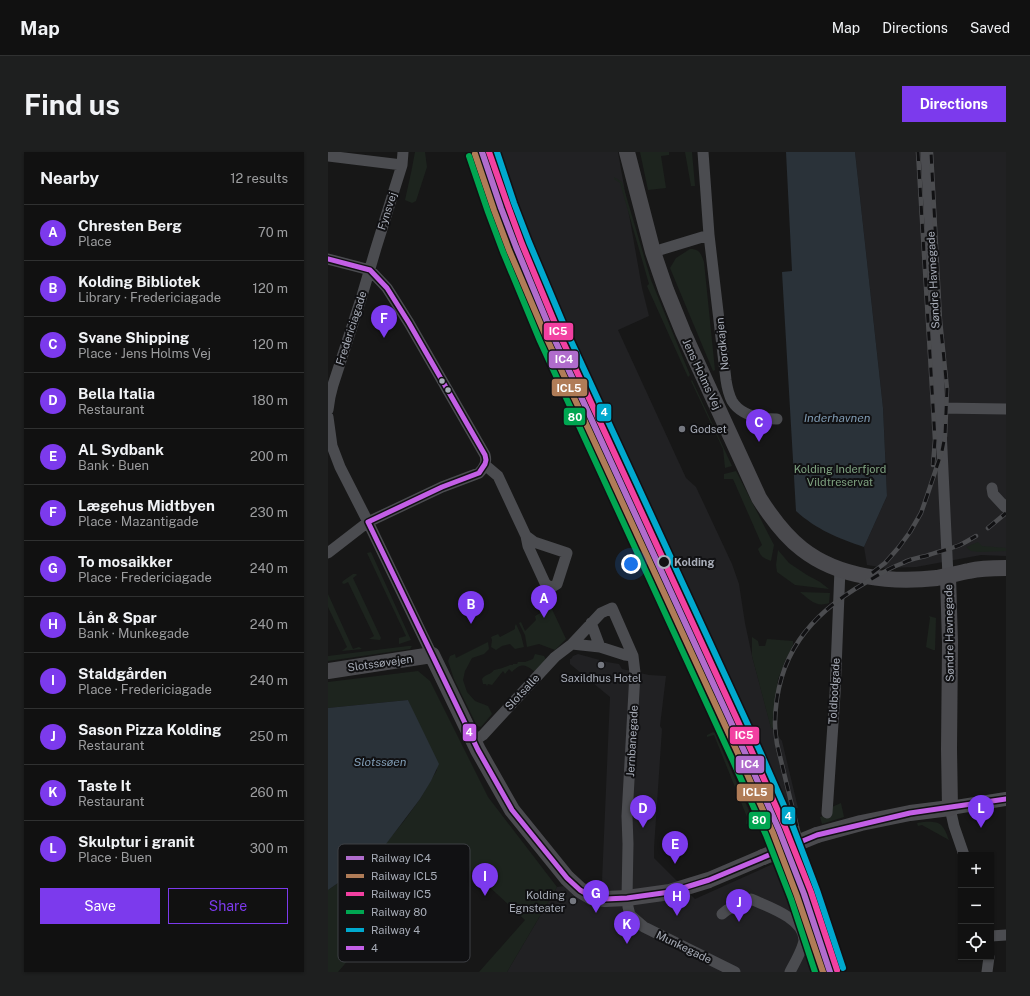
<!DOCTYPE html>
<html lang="en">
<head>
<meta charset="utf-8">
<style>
  :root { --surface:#111; --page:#1e1f1f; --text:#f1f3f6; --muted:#9c9d9f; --line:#303131; --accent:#7c3aed }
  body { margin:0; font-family:"Public Sans",sans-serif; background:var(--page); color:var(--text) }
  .controls { position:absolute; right:12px; bottom:12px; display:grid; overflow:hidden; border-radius:0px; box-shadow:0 1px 3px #0004 }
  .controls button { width:36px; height:36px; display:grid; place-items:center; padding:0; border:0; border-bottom:1px solid var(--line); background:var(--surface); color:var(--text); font:20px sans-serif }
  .you { position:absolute; left:303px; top:412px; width:14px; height:14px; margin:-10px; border:3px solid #fff; border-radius:50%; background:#1a73e8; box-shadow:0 0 0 6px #1a73e833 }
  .badge { display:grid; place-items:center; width:26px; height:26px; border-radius:50%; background:var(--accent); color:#fff; font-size:13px; font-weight:700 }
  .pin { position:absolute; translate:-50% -33px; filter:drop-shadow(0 1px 2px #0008) }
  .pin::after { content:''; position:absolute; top:21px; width:14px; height:12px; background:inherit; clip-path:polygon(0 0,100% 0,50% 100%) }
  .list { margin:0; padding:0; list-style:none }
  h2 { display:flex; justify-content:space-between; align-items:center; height:52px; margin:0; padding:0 16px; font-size:17px }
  h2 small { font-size:13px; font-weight:400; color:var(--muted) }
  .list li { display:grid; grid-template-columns:26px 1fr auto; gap:12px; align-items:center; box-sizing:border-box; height:56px; padding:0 16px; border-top:1px solid var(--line) }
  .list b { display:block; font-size:15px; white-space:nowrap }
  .list p { margin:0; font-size:13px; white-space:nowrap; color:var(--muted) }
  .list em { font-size:13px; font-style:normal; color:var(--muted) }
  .actions { display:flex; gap:8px; padding:12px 16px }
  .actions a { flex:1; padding:9px 0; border:1px solid var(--accent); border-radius:0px; text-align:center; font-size:14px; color:var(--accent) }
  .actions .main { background:var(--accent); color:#fff }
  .icon { flex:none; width:22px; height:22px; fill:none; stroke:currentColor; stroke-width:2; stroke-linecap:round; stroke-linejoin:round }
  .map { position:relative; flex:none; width:678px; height:820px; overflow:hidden; border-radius:0px }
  header { display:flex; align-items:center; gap:24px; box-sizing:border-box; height:56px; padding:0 20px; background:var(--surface); border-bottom:1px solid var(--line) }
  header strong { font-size:19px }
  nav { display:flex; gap:22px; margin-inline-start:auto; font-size:14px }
  .intro { display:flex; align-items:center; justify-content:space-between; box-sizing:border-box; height:96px; padding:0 24px }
  h1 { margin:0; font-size:28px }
  .button { padding:10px 18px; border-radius:0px; background:var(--accent); color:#fff; font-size:14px; font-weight:700 }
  main { display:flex; gap:24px; padding:0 24px }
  aside { flex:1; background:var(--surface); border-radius:0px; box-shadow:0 1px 3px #0004 }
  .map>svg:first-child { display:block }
  .built { fill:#212123 }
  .green { fill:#1d241e }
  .water { fill:#2a3239 }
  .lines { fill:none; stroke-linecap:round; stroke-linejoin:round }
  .minor { stroke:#4b4c50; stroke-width:11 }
  .tertiary { stroke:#4b4c50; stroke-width:14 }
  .secondary { stroke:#4a4a4e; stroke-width:16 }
  .rail-casing { stroke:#4b4c4f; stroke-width:4.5 }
  .rail { stroke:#111113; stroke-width:3; stroke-dasharray:9; stroke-linecap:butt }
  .secondary-bridge { stroke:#4a4a4e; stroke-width:16 }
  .bus-1-casing { stroke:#111113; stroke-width:8 }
  .bus-1 { stroke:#c35fe6; stroke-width:5 }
  .rail-1-casing { stroke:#111113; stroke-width:9 }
  .rail-2-casing { stroke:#111113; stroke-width:9 }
  .rail-3-casing { stroke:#111113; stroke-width:9 }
  .rail-4-casing { stroke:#111113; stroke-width:9 }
  .rail-5-casing { stroke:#111113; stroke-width:9 }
  .rail-1 { stroke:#b06ccc; stroke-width:6 }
  .rail-2 { stroke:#b07c57; stroke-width:6 }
  .rail-3 { stroke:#f240a1; stroke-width:6 }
  .rail-4 { stroke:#00a651; stroke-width:6 }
  .rail-5 { stroke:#00a9ce; stroke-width:6 }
  .bus-dot { fill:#a8adb8; stroke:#111113; stroke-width:1.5 }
  .poi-dot { fill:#757880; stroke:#111113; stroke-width:1.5 }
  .stop-dot { fill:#111113; stroke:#a8adb8; stroke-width:2 }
  .labels { text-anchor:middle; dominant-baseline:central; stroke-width:4; stroke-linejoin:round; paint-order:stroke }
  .street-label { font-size:11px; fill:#a8adb8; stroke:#111113 }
  .poi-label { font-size:11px; fill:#a8adb8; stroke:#111113; text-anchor:start }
  .park-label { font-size:11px; fill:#7fa381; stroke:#111113 }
  .stop-label { font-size:11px; font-weight:bold; fill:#a8adb8; stroke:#111113; text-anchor:start }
  .water-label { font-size:12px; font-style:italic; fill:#7f9bb3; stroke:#111113 }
  .key { fill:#111113; stroke:#3e4045; stroke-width:1 }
  .key-label { font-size:11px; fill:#a8adb8 }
  .line-badge { stroke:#111113; stroke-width:1.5 }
  .badge-label { font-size:11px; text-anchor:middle; font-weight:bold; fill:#fff }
</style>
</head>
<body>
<header>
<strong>Map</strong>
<nav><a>Map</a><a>Directions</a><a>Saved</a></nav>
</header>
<div class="intro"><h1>Find us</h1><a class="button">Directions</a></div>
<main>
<aside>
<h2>Nearby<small>12 results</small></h2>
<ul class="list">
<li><span class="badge">A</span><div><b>Chresten Berg</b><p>Place</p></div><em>70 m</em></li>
<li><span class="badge">B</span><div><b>Kolding Bibliotek</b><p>Library · Fredericiagade</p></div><em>120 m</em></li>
<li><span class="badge">C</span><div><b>Svane Shipping</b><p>Place · Jens Holms Vej</p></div><em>120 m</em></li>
<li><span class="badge">D</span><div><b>Bella Italia</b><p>Restaurant</p></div><em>180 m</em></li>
<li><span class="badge">E</span><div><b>AL Sydbank</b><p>Bank · Buen</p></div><em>200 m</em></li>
<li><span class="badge">F</span><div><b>Lægehus Midtbyen</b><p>Place · Mazantigade</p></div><em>230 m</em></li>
<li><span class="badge">G</span><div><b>To mosaikker</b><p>Place · Fredericiagade</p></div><em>240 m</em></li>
<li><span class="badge">H</span><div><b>Lån &amp; Spar</b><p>Bank · Munkegade</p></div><em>240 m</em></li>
<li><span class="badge">I</span><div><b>Staldgården</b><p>Place · Fredericiagade</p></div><em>240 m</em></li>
<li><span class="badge">J</span><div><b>Sason Pizza Kolding</b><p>Restaurant</p></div><em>250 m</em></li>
<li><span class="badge">K</span><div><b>Taste It</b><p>Restaurant</p></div><em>260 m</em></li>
<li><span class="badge">L</span><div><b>Skulptur i granit</b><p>Place · Buen</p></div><em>300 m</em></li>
</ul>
<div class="actions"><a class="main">Save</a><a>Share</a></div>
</aside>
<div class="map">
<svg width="678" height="820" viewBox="0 0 678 820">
  <rect width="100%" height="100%" fill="#171717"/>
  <path class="built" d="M138,0H290L314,136L321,164L290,178L358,326L368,335L404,412L411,432L417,471L424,504L443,575L454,589L470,656H435L394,572L238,232L228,236L226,231L194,152L180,123L151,35Z
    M527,0H678V404L653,403L588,415L558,416L539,413L536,395L559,344L555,256Z
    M250,502L279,510L291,512L294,517L321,523L338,524L332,574L334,577L326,696V706L367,747L447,711L482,791L491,820H179L229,735L274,729L282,545L242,512V507H243L245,504Z"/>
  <path class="green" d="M87,0H97L99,15L88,49L84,51L77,48L83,21Z
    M312,0H341V3L333,4L338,36L320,38Z
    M357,0H364L367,34H363Z
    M286,25L294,30L323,128L362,223L360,225L319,134L321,132L292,31L286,27Z
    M362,97C372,97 373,102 376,110L387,218L385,219L342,116L348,106Z
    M364,228L404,314L397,316L395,297L363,229Z
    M408,319L446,393L443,409C435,406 433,405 430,397L434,393L405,327H396V322Z
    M650,390L654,394L678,396V399L652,400L643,399L638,395Z
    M450,398L461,411L479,423L492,430L501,437L467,433L449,420L448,413Z
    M43,400L83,488L71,492V486L78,484L39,401Z
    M25,422H28L29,423L25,426L53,486L52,488L41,487L46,484L20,430L16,432L14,431L15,429Z
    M472,440L502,441L501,451C488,456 481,447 472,440Z
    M0,442L25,497L31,495L34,497L14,499L15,498L19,495L0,455Z
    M223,455L238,487L227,498L211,492L199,495L197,483L191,471L193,470L197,479L208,468L207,464Z
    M601,464L608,466L607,498H605L598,495L602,466Z
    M188,472L193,483L196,495L187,497L182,492L174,494L168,498L163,495L164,488L163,485L170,482L172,485L187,477V474Z
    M424,485L430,489L431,494H437L439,487L465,489V493L458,507L450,527L446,560V577L443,576L424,504Z
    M160,490L161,497L156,502L144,506L137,519L135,528L139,540L147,549L160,554L164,562L153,575L149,574L126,527L120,509L122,504L127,502L128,506Z
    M80,494H84L82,497L0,509V504Z
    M207,502L216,504L218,508L207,520C197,512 193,511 184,520L181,517L177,522L175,519L164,533L160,532L159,534L158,532H155L154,527C157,522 163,523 166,518C169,518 180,514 182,513H185V512H189L190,510H197L205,507Z
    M90,519L102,529L160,645L229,735L179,820H151L197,768L155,729L116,696L10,820H0V738L37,712L49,702L76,669L92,647L109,618L80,548L0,556V530Z
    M385,580L387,581L429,677L426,678L423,671L418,672L419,665L386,583L379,585V583Z
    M513,651L516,665L494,672L492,665L502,662L504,655Z
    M595,670C613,669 615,672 621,688L594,673L590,674L589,671Z"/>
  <path class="water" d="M458,0H527L555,256L559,344L536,395C510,386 489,378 468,359L454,120L464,119Z
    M80,548L111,612L103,629L92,647L58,692L37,712L0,738V556Z"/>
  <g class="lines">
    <path class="minor" d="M375,0L381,83L398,228C399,235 401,243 404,249C413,264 433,267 449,267
      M598,0L612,256L620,424
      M0,4L74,13
      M325,100L381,83
      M0,107L42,118L59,136L81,171L157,303C159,310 157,315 151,321L114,335L40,370L0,401
      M612,256L678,257
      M0,258L2,245L5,233L33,147L48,96L74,13L75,0
      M0,265L4,294L12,315L40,370L104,503
      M157,313L170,324L198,384L200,394L217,431L221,435H224L229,432L239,401L206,390L198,384
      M664,336L665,342L677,355L678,353
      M263,471L272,495
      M244,492L272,495L297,503L305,504
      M146,589L155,583L227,505L244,492L273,461L284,456L305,504L307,521L299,664L300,692L299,746L300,755L302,763L316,775L407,820
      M622,656L626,674L636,703
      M499,661L507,542L512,417
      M394,762L399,758L423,747C438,754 476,766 476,788C475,797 466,812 462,820
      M663,784L678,783
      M659,820L661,805"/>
    <path class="tertiary" d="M622,656L678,647"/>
    <path class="secondary" d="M299,0L325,100L338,138L355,180L431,346C443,365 456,383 474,397C511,426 563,431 609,426C620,424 630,421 641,419C653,416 666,416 678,416
      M0,519L104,503L150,598L184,658L239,726L252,738L264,745L277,747L299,746L342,740L381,728L435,705
      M489,683L533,671L582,661L622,656L621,597L622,491L620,424"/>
    <defs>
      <path id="rail" d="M590,0L607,288L605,313
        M660,376L678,361
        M544,421L557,411L571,395L582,380L593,361L599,344L614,299L617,284L619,237L612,168L603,0
        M492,761L484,737L449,592C448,585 447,578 447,571C448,504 481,463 537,431C550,423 561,416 575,411C582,407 590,406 598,404C609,400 622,397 632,393C638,390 643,387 648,384"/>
    </defs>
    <use href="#rail" class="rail-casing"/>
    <use href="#rail" class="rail"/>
    <path class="secondary-bridge" d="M435,705L489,683"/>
    <defs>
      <path id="bus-1" d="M0,107L42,118L59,136L81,171L157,303L158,308L157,312L151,321L114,335L40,370L150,598L184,658L239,726L252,738L264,745L277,747L299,746L342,740L381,728L489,683L582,661L678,647"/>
    </defs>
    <use href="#bus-1" class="bus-1-casing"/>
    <use href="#bus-1" class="bus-1"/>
    <defs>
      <path id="rail-1" d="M154,0L173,56L188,95L225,184L418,603L451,678L476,742L502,820"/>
      <path id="rail-2" d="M147,2L166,58L181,98L219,187L412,606L445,681L469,744L495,820"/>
      <path id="rail-3" d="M161,0L180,54L194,92L231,181L424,600L457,675L483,740L509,818"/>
      <path id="rail-4" d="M141,4L160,60L175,100L212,189L405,609L438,683L463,747L487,820"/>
      <path id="rail-5" d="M169,0L186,51L201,90L238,178L431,597L464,672L489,738L515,816"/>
    </defs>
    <use href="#rail-1" class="rail-1-casing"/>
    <use href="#rail-2" class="rail-2-casing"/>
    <use href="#rail-3" class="rail-3-casing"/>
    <use href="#rail-4" class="rail-4-casing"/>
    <use href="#rail-5" class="rail-5-casing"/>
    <use href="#rail-1" class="rail-1"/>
    <use href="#rail-2" class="rail-2"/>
    <use href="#rail-3" class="rail-3"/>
    <use href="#rail-4" class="rail-4"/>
    <use href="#rail-5" class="rail-5"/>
  </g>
  <g class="bus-dot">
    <circle cx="114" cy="229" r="3.5"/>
    <circle cx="120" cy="238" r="3.5"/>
  </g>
  <g class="poi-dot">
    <circle cx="354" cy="277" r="4"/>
    <circle cx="273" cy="513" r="4"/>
    <circle cx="245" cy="749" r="4"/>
  </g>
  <circle class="stop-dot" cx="336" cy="410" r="6"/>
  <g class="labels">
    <g class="street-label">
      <text transform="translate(59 59) rotate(-72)">Fynsvej</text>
      <text transform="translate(605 128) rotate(-93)">Søndre Havnegade</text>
      <text transform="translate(23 176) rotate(-72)">Fredericiagade</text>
      <text transform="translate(394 192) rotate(-96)">Nordkajen</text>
      <text transform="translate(374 222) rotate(65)">Jens Holms Vej</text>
      <text transform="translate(621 481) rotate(-91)">Søndre Havnegade</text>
      <text transform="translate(52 511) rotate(-8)">Slotssøvejen</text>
      <text transform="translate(506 539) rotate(-87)">Toldbodgade</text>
      <text transform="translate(194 540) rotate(-47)">Slotsalle</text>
      <text transform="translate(304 589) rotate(-87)">Jernbanegade</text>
      <text transform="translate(356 795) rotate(26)">Munkegade</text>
    </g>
    <g class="poi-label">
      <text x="362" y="277">Godset</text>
      <text x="273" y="526" text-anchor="middle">Saxildhus Hotel</text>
      <text x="237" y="743" text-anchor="end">Kolding<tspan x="237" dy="13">Egnsteater</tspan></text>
    </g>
    <g class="park-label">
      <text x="512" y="317">Kolding Inderfjord<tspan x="512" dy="13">Vildtreservat</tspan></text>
    </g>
    <g class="stop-label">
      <text x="346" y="410">Kolding</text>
    </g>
    <g class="water-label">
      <text x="509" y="266">Inderhavnen</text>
      <text x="52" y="610">Slotssøen</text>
    </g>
  </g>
  <rect x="10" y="692" width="132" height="118" rx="6" class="key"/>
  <rect x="18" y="704" width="18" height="4" fill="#b06ccc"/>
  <rect x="18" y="722" width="18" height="4" fill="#b07c57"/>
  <rect x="18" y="740" width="18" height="4" fill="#f240a1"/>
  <rect x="18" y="758" width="18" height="4" fill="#00a651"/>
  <rect x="18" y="776" width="18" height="4" fill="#00a9ce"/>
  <rect x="18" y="794" width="18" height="4" fill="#c35fe6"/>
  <g class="key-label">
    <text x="43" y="710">Railway IC4</text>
    <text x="43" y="728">Railway ICL5</text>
    <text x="43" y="746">Railway IC5</text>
    <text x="43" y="764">Railway 80</text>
    <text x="43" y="782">Railway 4</text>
    <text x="43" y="800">4</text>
  </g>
  <g class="line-badge">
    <rect x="215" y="170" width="31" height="19" rx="4" fill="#f240a1"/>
    <rect x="220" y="198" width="31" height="19" rx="4" fill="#b06ccc"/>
    <rect x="223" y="226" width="37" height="19" rx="4" fill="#b07c57"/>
    <rect x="268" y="251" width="16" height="19" rx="4" fill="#00a9ce"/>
    <rect x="235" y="255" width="23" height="19" rx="4" fill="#00a651"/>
    <rect x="134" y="571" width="15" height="19" rx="4" fill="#c35fe6"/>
    <rect x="401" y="574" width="31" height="19" rx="4" fill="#f240a1"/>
    <rect x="407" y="603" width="30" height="19" rx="4" fill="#b06ccc"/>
    <rect x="408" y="631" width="38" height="19" rx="4" fill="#b07c57"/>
    <rect x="453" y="654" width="15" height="19" rx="4" fill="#00a9ce"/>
    <rect x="420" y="659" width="23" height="19" rx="4" fill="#00a651"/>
  </g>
  <g class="badge-label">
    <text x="230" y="183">IC5</text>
    <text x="236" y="211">IC4</text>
    <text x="241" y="240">ICL5</text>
    <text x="276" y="264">4</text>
    <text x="247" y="269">80</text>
    <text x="141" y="584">4</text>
    <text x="416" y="587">IC5</text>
    <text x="422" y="616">IC4</text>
    <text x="427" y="644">ICL5</text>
    <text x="460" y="668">4</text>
    <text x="431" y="672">80</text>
  </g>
</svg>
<div class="controls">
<button>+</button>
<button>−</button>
<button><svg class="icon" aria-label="locate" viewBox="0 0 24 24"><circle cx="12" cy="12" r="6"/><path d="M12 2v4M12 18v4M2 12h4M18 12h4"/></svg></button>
</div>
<div class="you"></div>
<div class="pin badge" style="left:216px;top:466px">A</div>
<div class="pin badge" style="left:143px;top:472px">B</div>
<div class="pin badge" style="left:431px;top:290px">C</div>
<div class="pin badge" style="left:315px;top:676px">D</div>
<div class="pin badge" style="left:347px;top:712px">E</div>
<div class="pin badge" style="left:56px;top:186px">F</div>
<div class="pin badge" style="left:268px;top:761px">G</div>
<div class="pin badge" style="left:349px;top:764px">H</div>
<div class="pin badge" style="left:157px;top:744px">I</div>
<div class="pin badge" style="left:411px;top:770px">J</div>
<div class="pin badge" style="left:299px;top:792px">K</div>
<div class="pin badge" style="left:653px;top:676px">L</div>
</div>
</main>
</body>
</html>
